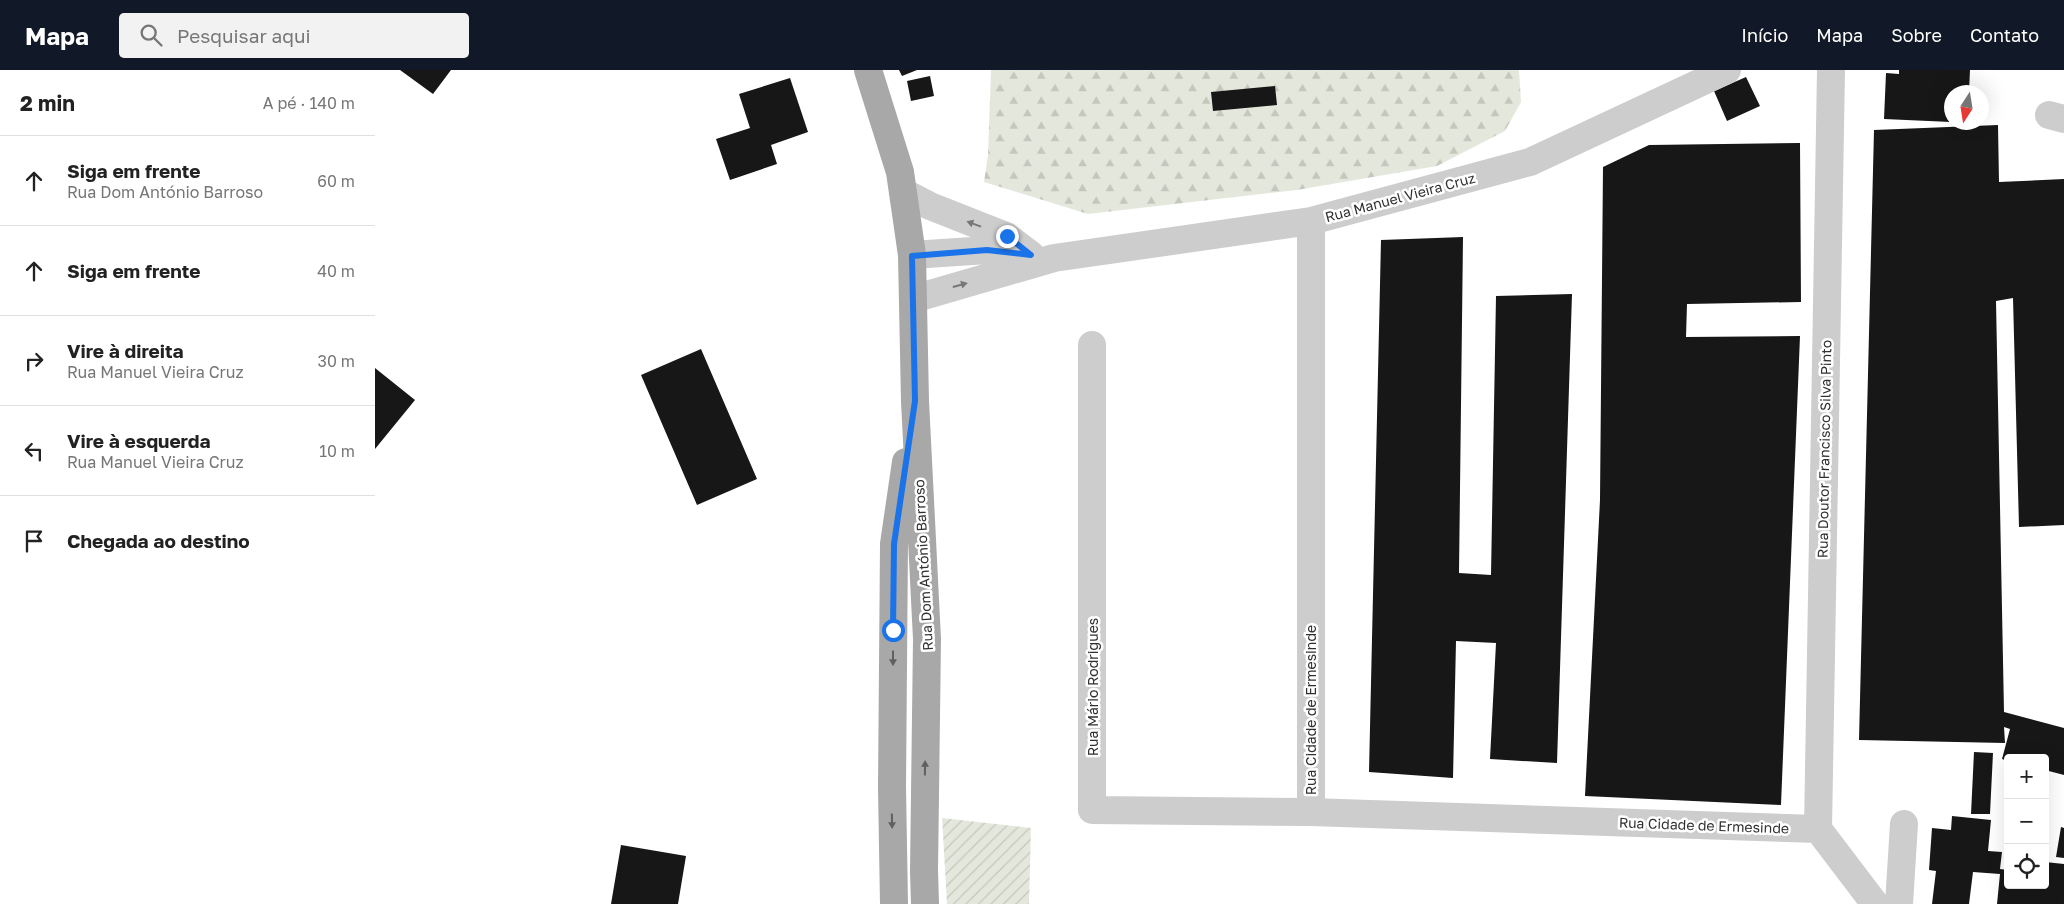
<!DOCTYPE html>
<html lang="pt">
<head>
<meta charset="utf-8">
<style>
  :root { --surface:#fff; --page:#f2f2f2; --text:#222; --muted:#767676; --line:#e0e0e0; --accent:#111827 }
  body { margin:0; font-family:"Golos Text",sans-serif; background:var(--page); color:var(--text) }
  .controls { position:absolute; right:15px; bottom:15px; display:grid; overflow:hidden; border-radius:5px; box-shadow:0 5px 20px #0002 }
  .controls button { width:45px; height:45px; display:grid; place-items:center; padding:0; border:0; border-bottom:1px solid var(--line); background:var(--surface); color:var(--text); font:25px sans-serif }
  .compass { position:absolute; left:1569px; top:15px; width:45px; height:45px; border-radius:50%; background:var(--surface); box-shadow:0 5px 20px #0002; rotate:192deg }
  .stop { position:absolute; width:15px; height:15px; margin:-11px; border:4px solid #1a73e8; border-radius:50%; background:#fff }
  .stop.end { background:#1a73e8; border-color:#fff; box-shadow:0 1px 5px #0008 }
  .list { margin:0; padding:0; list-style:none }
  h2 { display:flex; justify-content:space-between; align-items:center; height:65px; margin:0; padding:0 20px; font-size:21px }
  h2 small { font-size:16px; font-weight:400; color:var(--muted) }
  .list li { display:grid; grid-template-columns:32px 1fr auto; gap:15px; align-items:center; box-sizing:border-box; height:90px; padding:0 20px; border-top:1px solid var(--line) }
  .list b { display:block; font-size:19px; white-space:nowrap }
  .list p { margin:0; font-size:16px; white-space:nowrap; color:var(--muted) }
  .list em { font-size:16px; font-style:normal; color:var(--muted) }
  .icon { flex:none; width:28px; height:28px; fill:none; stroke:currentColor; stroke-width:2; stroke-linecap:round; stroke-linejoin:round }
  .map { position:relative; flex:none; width:1689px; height:834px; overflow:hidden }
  header { display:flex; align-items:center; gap:30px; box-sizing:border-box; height:70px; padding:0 25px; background:var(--accent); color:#fff }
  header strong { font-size:24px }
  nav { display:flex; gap:28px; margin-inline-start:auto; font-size:18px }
  .search { width:350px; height:45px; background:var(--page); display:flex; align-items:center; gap:12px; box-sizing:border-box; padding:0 18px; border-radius:5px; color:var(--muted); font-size:19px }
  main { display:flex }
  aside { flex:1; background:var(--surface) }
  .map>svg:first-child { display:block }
  .forest { fill:url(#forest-firs) }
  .garden { fill:url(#garden-furrows) }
  .building { fill:#171717 }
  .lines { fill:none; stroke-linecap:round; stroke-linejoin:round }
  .minor { stroke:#cdcdcd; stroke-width:28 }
  .major { stroke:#a8a8a8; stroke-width:28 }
  .oneway { fill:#777 }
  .oneway2 { fill:#606060 }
  .route { stroke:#1a73e8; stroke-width:6 }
  .labels { text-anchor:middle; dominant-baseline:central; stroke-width:5; stroke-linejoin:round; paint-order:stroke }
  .street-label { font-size:14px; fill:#303030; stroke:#fff }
</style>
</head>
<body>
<header>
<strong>Mapa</strong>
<div class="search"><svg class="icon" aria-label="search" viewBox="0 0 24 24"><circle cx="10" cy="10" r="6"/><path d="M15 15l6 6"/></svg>Pesquisar aqui</div>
<nav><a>Início</a><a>Mapa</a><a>Sobre</a><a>Contato</a></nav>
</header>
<main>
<aside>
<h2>2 min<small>A pé · 140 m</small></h2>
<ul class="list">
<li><svg class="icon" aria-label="ahead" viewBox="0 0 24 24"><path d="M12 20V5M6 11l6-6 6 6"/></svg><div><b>Siga em frente</b><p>Rua Dom António Barroso</p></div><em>60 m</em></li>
<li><svg class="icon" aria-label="ahead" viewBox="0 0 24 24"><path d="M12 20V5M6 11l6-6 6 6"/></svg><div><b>Siga em frente</b></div><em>40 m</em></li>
<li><svg class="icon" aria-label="right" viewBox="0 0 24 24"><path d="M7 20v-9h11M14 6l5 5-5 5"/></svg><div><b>Vire à direita</b><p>Rua Manuel Vieira Cruz</p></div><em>30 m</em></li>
<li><svg class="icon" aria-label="left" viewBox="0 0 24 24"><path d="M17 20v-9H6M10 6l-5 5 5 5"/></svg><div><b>Vire à esquerda</b><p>Rua Manuel Vieira Cruz</p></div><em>10 m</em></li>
<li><svg class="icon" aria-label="arrive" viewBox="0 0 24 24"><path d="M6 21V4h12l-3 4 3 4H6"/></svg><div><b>Chegada ao destino</b></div></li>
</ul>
</aside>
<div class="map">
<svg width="1689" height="834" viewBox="0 0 1689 834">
  <defs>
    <pattern id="forest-firs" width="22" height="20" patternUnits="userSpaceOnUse" patternTransform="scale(1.25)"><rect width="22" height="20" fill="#e4e8dc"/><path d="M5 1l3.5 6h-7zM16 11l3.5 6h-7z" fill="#c4c7bd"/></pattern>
    <pattern id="garden-furrows" width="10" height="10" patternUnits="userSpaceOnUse" patternTransform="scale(1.25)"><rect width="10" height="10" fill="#e4e8dc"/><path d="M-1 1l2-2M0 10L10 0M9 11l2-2" fill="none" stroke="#c4c7bd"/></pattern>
  </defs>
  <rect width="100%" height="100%" fill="#fff"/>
  <path class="forest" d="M616,0H1144L1146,32L1130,61L1062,96L922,120L713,144L609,112L613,85Z"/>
  <path class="garden" d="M567,748L656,758L654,834H572Z"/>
  <path class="building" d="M25,0H76L58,24Z
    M524,0H542L527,6Z
    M1524,0H1595L1594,22H1576V52L1509,49L1511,3L1524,4Z
    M555,6L559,26L536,31L532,11Z
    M1371,7L1385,36L1352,51L1339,21Z
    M415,8L433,62L396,75L402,94L355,110L341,69L375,58L364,24Z
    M900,16L902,35L838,41L836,22Z
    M1623,55L1624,112L1689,109V455L1644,457L1638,228L1621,231L1629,642L1689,658V705L1670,700V688H1633V691L1627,689L1635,659L1629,657L1630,673L1484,670L1499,60Z
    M1425,73L1426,232L1312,234L1311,267L1425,266L1406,735L1210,726L1225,430L1228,97L1274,75Z
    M1088,167L1084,503L1116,505L1121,226L1197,224L1182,693L1115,689L1121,573L1081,571L1078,708L994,702L1006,170Z
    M326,279L382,409L322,435L266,305Z
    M0,298L40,330L0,379Z
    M1599,682L1618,683L1615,744H1596Z
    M1577,746L1616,750L1613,781L1627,782L1625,799L1633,800V815H1670V792L1689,794V834H1622L1625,804L1598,802L1594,834H1557L1561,801L1554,800L1557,758L1576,760Z
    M1686,757L1689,758V788L1681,787Z
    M246,775L311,786L303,834H236Z"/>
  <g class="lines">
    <path class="minor" d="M1674,45L1689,49
      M528,122L555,136L631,166L656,185
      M537,185L612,180L653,184
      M538,229L679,188L936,151L1155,92L1352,0
      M717,275V740L936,742L1443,759
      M936,742V151
      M1443,759L1456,0
      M1443,759L1500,834
      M1524,834L1529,754"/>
    <path class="major" d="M493,0L525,102L537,185L540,331L552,569L549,801L550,834
      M519,834L517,717L519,474L531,392"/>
  </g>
  <defs><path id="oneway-solid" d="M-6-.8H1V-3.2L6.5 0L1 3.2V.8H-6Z" transform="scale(1.25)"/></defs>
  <g class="oneway">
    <use href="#oneway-solid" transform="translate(599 154) rotate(-160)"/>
    <use href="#oneway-solid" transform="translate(585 215) rotate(-15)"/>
  </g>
  <g class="oneway2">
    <use href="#oneway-solid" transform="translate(518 588) rotate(90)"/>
    <use href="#oneway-solid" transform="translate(550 698) rotate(-89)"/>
    <use href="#oneway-solid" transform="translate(517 751) rotate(89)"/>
  </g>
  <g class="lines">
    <path class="route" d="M518,560L519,474L540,331L537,186L612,180L656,185L632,166"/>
  </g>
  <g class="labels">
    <g class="street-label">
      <text transform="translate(1025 127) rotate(-15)">Rua Manuel Vieira Cruz</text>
      <text transform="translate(1449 379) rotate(-89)">Rua Doutor Francisco Silva Pinto</text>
      <text transform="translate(548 495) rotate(-93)">Rua Dom António Barroso</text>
      <text transform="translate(717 617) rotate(-90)">Rua Mário Rodrigues</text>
      <text transform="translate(935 640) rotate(-90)">Rua Cidade de Ermesinde</text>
      <text transform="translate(1329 755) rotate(2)">Rua Cidade de Ermesinde</text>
    </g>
  </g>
</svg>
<div class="controls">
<button>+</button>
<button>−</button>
<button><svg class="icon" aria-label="locate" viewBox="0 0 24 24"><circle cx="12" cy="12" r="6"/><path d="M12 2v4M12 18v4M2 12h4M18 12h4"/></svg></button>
</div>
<svg class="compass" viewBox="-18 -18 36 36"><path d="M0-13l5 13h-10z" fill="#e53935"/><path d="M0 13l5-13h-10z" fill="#767676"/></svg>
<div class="stop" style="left:518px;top:560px"></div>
<div class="stop end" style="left:632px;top:166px"></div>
</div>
</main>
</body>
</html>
